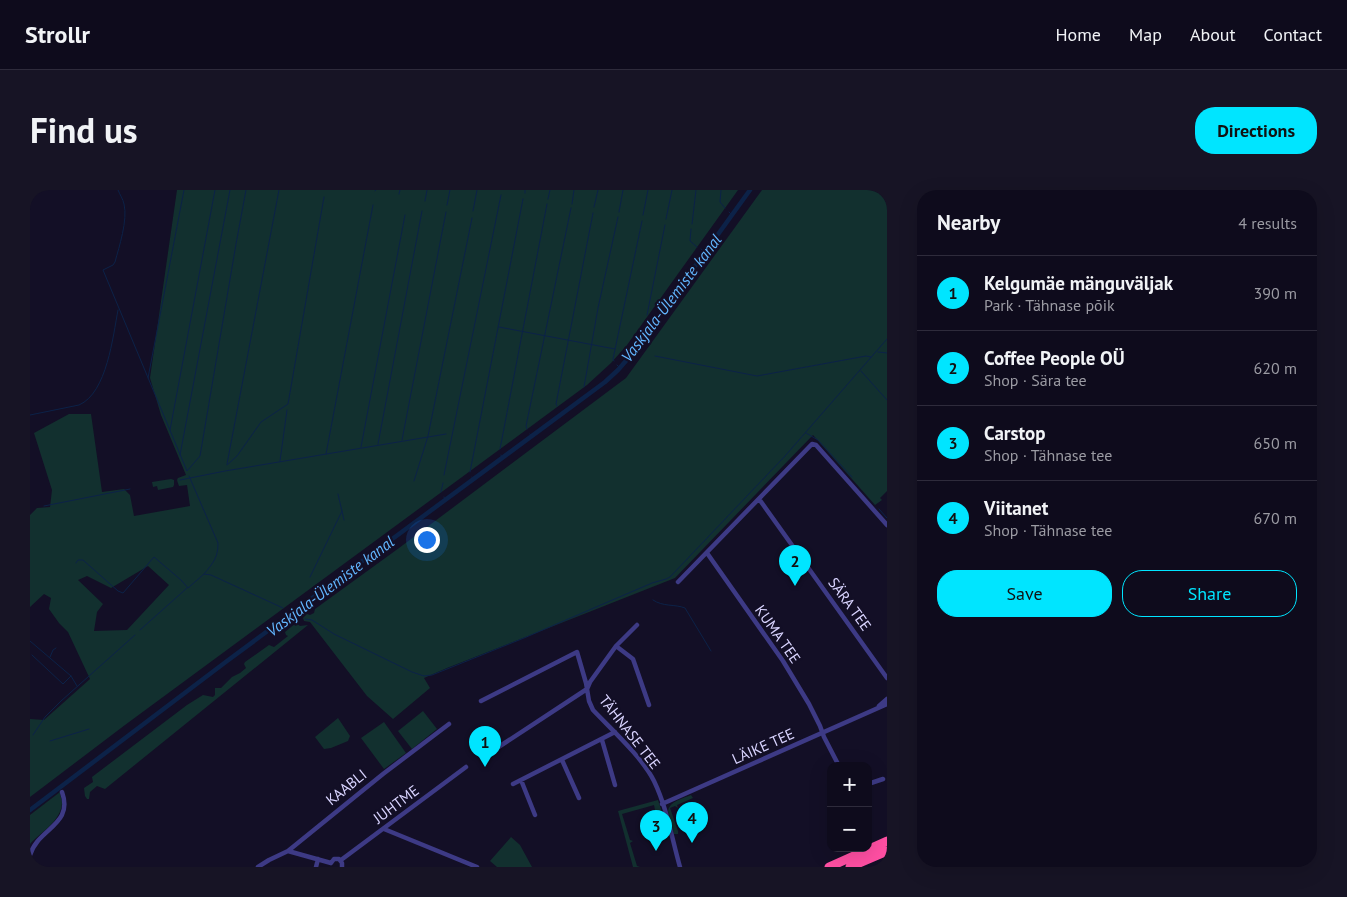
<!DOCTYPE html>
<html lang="en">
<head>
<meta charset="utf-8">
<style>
  :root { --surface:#0e0b1c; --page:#171425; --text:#f1f3f6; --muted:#9b9ba3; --line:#2e2b3b; --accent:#00e5ff }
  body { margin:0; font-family:"PT Sans",sans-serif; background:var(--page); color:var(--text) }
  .controls { position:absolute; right:15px; bottom:15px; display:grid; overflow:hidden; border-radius:10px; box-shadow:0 5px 20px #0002 }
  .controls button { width:45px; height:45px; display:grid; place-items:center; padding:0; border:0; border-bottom:1px solid var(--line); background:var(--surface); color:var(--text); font:25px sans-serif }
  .you { position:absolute; left:396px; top:349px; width:18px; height:18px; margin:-12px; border:4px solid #fff; border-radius:50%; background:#1a73e8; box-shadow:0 0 0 8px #1a73e833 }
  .badge { display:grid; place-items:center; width:32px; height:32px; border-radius:50%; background:var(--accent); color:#111; font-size:16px; font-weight:700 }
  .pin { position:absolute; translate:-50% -41px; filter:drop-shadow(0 1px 2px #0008) }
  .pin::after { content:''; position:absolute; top:26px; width:18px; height:15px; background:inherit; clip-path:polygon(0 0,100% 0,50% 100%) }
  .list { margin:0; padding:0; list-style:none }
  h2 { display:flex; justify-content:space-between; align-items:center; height:65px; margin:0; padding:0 20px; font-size:21px }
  h2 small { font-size:16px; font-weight:400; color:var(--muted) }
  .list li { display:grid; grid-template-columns:32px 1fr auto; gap:15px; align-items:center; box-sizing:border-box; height:75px; padding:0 20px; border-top:1px solid var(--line) }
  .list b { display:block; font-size:19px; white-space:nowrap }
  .list p { margin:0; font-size:16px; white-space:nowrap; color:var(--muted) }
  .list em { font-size:16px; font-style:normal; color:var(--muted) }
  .actions { display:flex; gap:10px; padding:15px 20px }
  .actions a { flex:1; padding:11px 0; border:1px solid var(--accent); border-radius:20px; text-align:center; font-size:18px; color:var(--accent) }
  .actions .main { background:var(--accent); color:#111 }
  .map { position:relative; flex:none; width:857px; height:677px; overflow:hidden; border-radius:20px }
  header { display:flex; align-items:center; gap:30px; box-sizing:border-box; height:70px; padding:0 25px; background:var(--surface); border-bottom:1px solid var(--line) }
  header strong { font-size:24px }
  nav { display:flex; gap:28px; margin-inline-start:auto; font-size:18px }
  .intro { display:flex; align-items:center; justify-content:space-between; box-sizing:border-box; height:120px; padding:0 30px }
  h1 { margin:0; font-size:35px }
  .button { padding:12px 22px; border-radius:20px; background:var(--accent); color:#111; font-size:18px; font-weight:700 }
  main { display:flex; gap:30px; padding:0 30px }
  aside { flex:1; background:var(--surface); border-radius:20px; box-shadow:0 5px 20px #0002 }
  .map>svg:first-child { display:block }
  .green { fill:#12302f; fill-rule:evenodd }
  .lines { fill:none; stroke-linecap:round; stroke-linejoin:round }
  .stream { stroke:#0c2248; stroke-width:1 }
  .canal { stroke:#0c2248; stroke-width:4.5 }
  .street { stroke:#3d3a85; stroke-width:4.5 }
  .highway { stroke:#ff4fa3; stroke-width:9 }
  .labels { text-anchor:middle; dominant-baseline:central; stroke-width:4.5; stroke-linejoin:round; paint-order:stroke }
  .street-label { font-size:15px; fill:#d9d4ff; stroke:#130f26 }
  .water-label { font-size:16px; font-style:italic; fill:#62b6ff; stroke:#130f26 }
</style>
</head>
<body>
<header>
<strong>Strollr</strong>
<nav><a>Home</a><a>Map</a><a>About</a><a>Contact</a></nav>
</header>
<div class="intro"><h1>Find us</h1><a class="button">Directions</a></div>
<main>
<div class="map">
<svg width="857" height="677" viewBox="0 0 857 677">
  <rect width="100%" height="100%" fill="#130f26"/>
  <path class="green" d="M147,0H708L597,155L581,173L557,195L95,535L0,607V529L14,530L60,489L38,442L29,433L19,419L21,408L14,404L0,417V325L7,318L20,317L22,300L4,243L39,224H61L72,302L94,299L100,305L104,326L160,316L157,295L149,296C148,293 146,290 148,288L156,285L131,225L120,188ZM118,376L139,395L97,440L64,441L67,422L73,414L48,390L57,386L81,398Z
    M732,0H857V301L850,308L852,310L845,315L783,245L645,388L417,478L394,488L400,498L363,529L337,506L280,432L274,431L273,428L277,424L280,425L284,423L285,419L369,358L596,188Z
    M141,289L144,290V295L143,297L128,300L127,296L123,297L122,292Z
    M266,433L270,436L278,435L75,599L67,596L60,602L59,609H57L55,606L54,598L63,592L62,587L157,515L173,505L183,507L185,505V498H191L202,487L210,483L216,478L214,474L215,472L239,455L244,457L258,446L256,445L255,442Z
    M393,521L407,539L382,559L368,541Z
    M308,528L320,546L318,551L301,558L294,559L285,547Z
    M354,532L376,563L354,579L331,548Z
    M30,602C30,606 32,609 32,613C31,631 11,642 0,654V625Z
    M661,605L663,608L647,615L648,618L645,616L640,618L648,641V644H644L638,621C640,611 652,609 661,605Z
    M628,610L632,622L630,623L634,637L636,636L639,644L637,648L632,650L630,649L632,648L628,632L625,631L627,630L624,615L592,624L600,650L603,651L600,653L607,676L610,677H603L588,621Z
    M481,647L490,655L502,677H467L460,671Z"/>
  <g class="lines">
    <path class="stream" d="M88,0C90,5 93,9 94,14C98,30 89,57 85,72L83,75L73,80L157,281L170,266L206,54L216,0
      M691,0L690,12L695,18
      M345,1L346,0
      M495,3V0
      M369,4L370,0
      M518,9L520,0
      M395,11L397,0
      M542,14L544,0
      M417,15L420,0
      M564,17L568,0
      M443,21L447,0
      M589,22L593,0
      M699,22L702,25
      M613,25L618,0
      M636,29L642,0
      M662,34L666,0
      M661,39L660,51L667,57
      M671,59L675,62
      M617,125L635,35
      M621,130L624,134
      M469,137L585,159
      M848,162L857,163
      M625,166L727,186L836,166L841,167
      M584,171L583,169L612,31
      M587,175L590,178
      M831,181L857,210
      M118,188L154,0
      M554,197L568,118L588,27
      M527,216L526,214L563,23
      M0,225L49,215C77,203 83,146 88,120
      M497,239L496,236L541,18
      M140,240L185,0
      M776,243L788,250L822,287
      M500,244L501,246
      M372,250L416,22
      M348,254L392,21
      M331,257L375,25
      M470,259L517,14
      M296,264L343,15
      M150,265L200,0
      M471,265L472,269
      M250,271L257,220
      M197,274L249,0
      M197,275L207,266L231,232L258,214L294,7
      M440,282L493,9
      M414,285L471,5
      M159,286L188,353C188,368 183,373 174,384
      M442,287L443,290
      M150,290L195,281L416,244
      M384,291L398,246L442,28
      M411,302L413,293
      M308,304L314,330
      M414,307L415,310
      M14,316L100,299
      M849,319L857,328
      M46,373L48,370H53L88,401L93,403L124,367L151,390L158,398L174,384L181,385L253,418
      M280,387L312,321
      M623,410C633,417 645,414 655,418L681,461
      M275,429L282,430L304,444L382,482L394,486L402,485L494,448L622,393L636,389L640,387L755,266L857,149
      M110,440L157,398
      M0,451L41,486L47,496
      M2,465L33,494L41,486
      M20,467L23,460L26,458
      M3,545L15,527L31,511L105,445
      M20,551L59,539
      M848,677L857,673"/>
    <path class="canal" d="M0,620L197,471L575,192L588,180L601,165L720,0"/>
    <path class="street" d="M729,309L857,488
      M677,363L753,471L779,514L790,536L794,547L809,576
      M648,392L782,254L786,255L857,335
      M607,435L586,456L560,492L557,499L559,511L563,520C582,540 612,567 624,591C637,618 642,649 650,677
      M586,456L603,469L619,515
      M451,511L547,462L556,493L557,499L464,560L452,567
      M849,516L857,509
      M572,550L585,595
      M532,570L549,608
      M491,590L505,625
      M483,594L585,542
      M838,594L853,589
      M632,614L857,514
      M354,639L447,677
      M258,661L301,673
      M0,665C8,638 44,635 32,602
      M311,670L436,577
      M301,673L304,669H309L312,673V677
      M0,675L1,677
      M228,677L239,670L258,661L353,584L419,534
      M286,677L288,669"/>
    <path class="highway" d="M799,677L857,651
      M820,677L857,661"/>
  </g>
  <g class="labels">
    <g class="street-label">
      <text transform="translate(820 414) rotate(54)">SÄRA TEE</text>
      <text transform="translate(748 444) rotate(55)">KUMA TEE</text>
      <text transform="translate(600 542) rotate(52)">TÄHNASE TEE</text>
      <text transform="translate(733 556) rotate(-24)">LÄIKE TEE</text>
      <text transform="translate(316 597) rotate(-39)">KAABLI</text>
      <text transform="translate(366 614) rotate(-37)">JUHTME</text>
    </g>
    <g class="water-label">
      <text transform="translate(641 108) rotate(-53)">Vaskjala-Ülemiste kanal</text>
      <text transform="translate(300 396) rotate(-37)">Vaskjala-Ülemiste kanal</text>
    </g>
  </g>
</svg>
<div class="controls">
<button>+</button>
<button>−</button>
</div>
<div class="you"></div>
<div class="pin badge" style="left:455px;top:577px">1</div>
<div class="pin badge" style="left:765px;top:396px">2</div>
<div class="pin badge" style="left:626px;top:661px">3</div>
<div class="pin badge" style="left:662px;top:653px">4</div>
</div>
<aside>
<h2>Nearby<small>4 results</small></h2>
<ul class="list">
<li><span class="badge">1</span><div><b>Kelgumäe mänguväljak</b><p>Park · Tähnase põik</p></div><em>390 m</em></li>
<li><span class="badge">2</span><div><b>Coffee People OÜ</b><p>Shop · Sära tee</p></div><em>620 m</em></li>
<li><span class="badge">3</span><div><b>Carstop</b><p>Shop · Tähnase tee</p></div><em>650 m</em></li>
<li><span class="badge">4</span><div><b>Viitanet</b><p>Shop · Tähnase tee</p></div><em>670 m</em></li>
</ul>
<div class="actions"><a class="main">Save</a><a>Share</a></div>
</aside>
</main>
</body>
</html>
